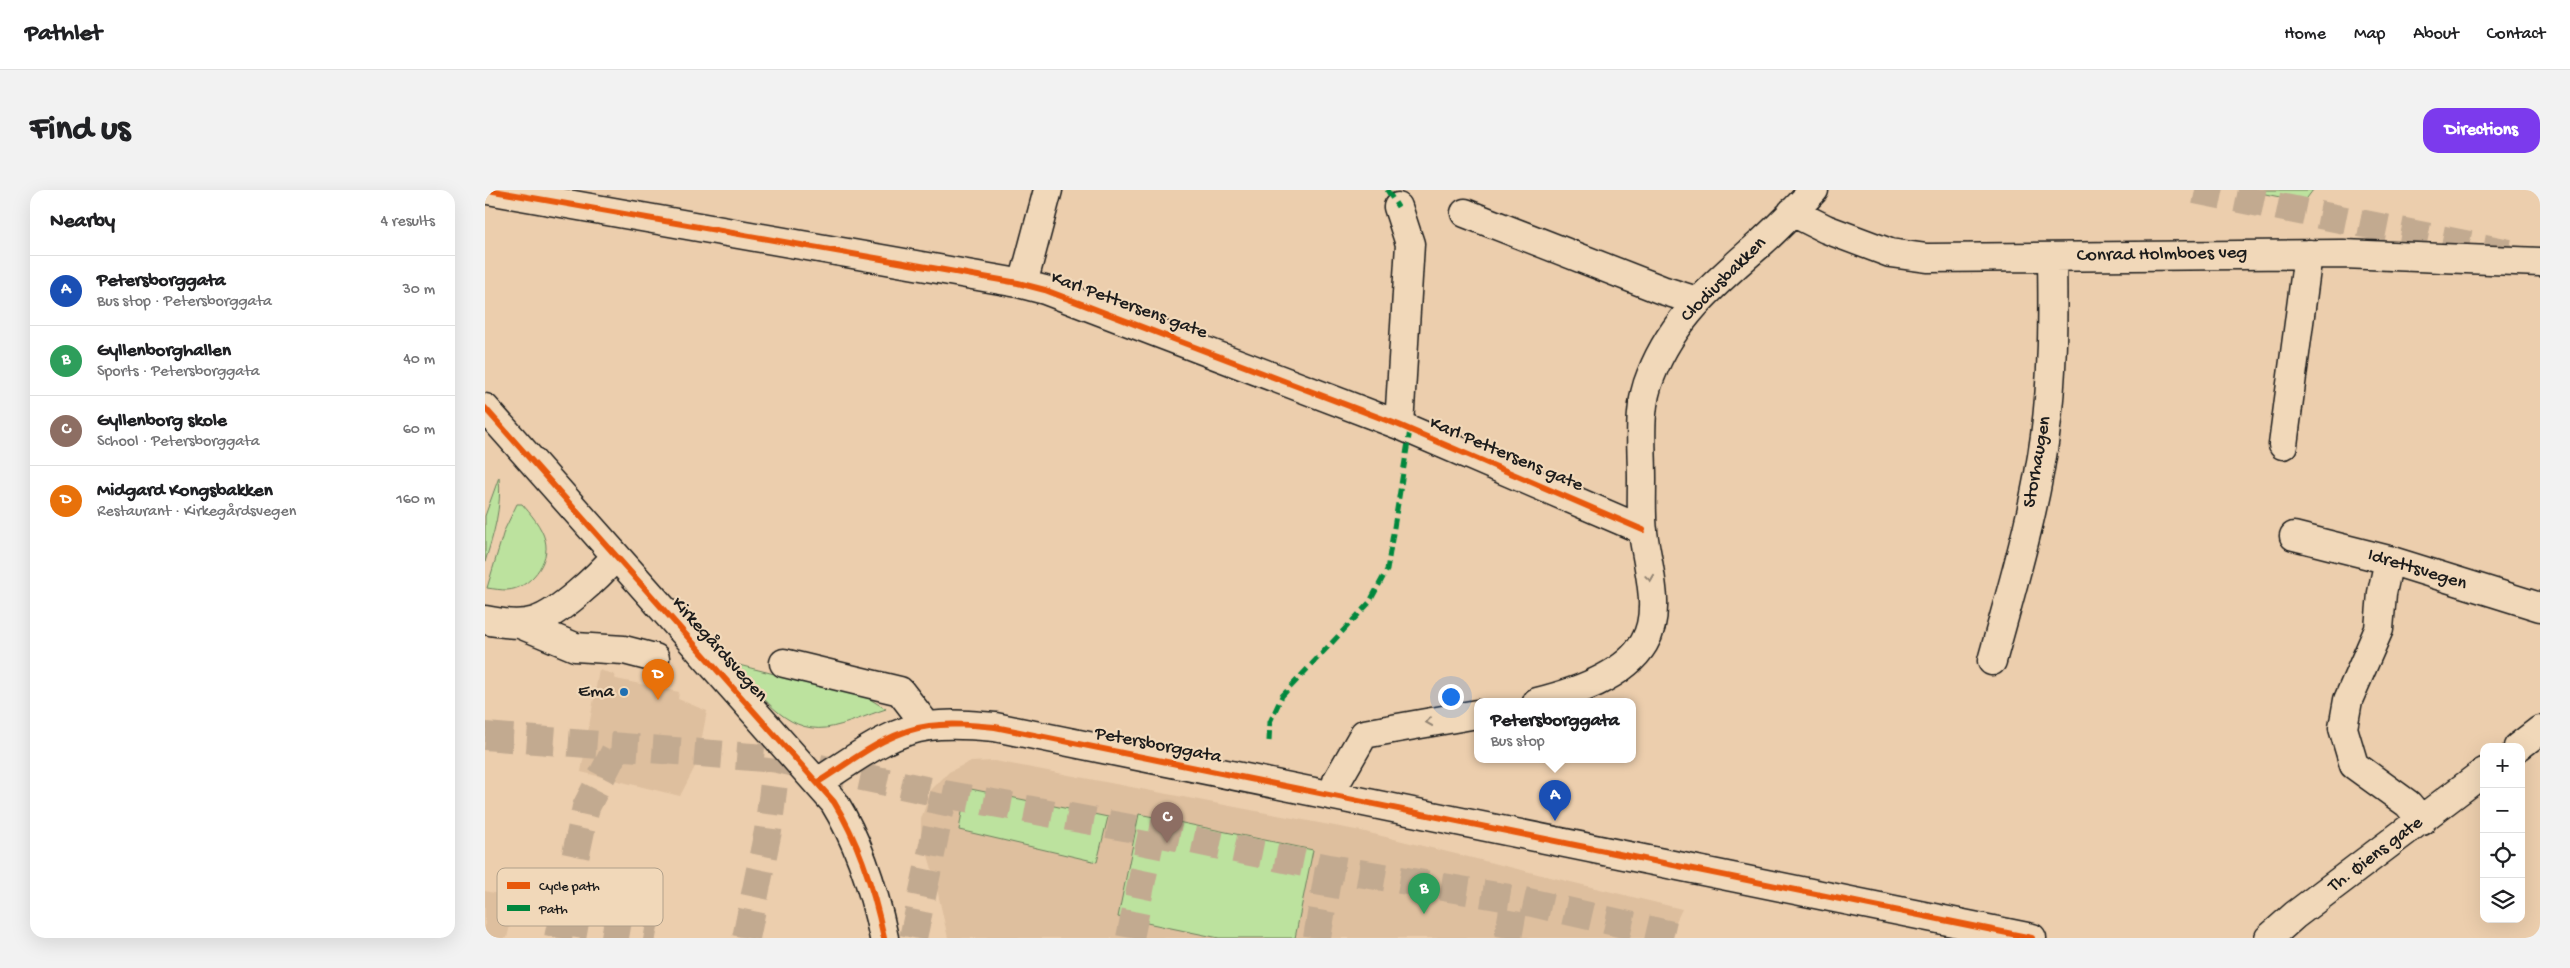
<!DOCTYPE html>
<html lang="en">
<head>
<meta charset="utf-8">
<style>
  :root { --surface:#fff; --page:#f2f2f2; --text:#202124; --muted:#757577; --line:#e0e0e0; --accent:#7c3aed }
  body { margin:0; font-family:"Gochi Hand",sans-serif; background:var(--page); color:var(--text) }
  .controls { position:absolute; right:15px; bottom:15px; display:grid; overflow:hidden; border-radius:10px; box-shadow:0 5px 20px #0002 }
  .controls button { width:45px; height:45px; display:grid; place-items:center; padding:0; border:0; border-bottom:1px solid var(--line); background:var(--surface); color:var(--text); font:25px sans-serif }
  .you { position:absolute; left:965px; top:506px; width:18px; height:18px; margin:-12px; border:4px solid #fff; border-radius:50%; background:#1a73e8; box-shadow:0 0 0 8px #1a73e833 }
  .badge { display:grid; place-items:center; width:32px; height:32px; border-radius:50%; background:var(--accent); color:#fff; font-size:16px; font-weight:700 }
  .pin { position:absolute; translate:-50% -41px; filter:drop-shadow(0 1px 2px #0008) }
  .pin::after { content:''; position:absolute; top:26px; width:18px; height:15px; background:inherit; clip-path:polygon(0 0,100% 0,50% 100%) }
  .popup { position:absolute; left:989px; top:508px; width:162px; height:65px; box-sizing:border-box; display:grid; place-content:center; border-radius:10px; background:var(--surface); filter:drop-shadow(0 1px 4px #0005); font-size:16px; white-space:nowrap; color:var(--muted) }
  .popup b { font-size:19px; color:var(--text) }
  .popup::after { content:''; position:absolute; left:50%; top:100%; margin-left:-10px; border:10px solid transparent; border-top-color:var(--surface) }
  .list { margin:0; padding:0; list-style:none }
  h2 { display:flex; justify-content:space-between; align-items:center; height:65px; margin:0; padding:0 20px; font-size:21px }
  h2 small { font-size:16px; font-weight:400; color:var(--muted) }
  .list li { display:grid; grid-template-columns:32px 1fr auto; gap:15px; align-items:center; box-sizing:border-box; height:70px; padding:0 20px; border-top:1px solid var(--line) }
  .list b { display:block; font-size:19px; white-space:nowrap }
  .list p { margin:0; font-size:16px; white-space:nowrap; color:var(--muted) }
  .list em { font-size:16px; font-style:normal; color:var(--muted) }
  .icon { flex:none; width:28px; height:28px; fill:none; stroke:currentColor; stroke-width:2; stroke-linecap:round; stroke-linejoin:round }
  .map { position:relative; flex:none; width:2055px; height:748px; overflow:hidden; border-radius:15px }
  header { display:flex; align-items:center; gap:30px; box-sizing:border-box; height:70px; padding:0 25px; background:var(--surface); border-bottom:1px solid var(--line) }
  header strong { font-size:24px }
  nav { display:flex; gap:28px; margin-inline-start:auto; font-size:18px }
  .intro { display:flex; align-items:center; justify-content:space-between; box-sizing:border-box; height:120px; padding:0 30px }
  h1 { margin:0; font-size:35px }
  .button { padding:12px 22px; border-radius:15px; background:var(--accent); color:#fff; font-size:18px; font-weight:700 }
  main { display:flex; gap:30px; padding:0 30px }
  aside { flex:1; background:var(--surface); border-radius:15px; box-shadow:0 5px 20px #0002 }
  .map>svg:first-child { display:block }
  .built { fill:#debf9e }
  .green { fill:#bce29e; stroke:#6c7f5d }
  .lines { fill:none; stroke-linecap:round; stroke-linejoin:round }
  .minor-tunnel { stroke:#c2aa90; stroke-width:28; stroke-dasharray:28 14; stroke-linecap:butt }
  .major-tunnel { stroke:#c2aa90; stroke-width:28; stroke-dasharray:28 14; stroke-linecap:butt }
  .minor-casing { stroke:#1c1c1c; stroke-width:31 }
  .minor { stroke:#f1d8b9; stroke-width:28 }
  .quiet { stroke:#00873e; stroke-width:5; stroke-dasharray:10 5; stroke-linecap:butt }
  .cycleway-casing { stroke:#f1d8b9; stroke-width:9 }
  .cycleway { stroke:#e8590c; stroke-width:6 }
  .oneway { stroke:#918372 }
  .poi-dot { fill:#1f6fb2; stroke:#f1d8b9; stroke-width:2 }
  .labels { text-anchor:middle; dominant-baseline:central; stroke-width:4.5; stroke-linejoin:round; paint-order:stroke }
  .street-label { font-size:19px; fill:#1c1c1c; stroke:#f1d8b9 }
  .poi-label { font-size:19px; fill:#1c1c1c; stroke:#f1d8b9; text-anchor:end }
  .key { fill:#f1d8b9; stroke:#b1a08a; stroke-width:1 }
  .key-label { font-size:14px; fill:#1c1c1c }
</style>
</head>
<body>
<header>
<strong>Pathlet</strong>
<nav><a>Home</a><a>Map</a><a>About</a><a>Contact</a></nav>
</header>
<div class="intro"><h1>Find us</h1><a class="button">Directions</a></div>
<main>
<aside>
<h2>Nearby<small>4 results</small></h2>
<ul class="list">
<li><span class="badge" style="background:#1a4fb4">A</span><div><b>Petersborggata</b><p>Bus stop · Petersborggata</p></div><em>30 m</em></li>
<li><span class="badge" style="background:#2e9e5b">B</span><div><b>Gyllenborghallen</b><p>Sports · Petersborggata</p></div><em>40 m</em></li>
<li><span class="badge" style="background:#8d6e63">C</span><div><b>Gyllenborg skole</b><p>School · Petersborggata</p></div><em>60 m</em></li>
<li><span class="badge" style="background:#e8710a">D</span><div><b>Midgard Kongsbakken</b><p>Restaurant · Kirkegårdsvegen</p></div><em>160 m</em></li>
</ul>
</aside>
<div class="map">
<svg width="2055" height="748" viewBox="0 0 2055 748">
  <rect width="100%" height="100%" fill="#eccead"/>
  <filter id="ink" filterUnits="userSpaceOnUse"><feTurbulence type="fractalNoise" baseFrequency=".02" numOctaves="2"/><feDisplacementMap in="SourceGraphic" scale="10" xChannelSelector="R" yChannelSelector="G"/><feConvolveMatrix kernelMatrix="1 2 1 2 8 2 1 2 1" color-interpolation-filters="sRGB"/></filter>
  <g filter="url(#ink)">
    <path class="built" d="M114,480L128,484L131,489L194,502L193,509L222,521L212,573L195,606L96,582Z
      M510,571L876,641L1197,719L1183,748H463L449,686L436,641V629L446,600L464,582L484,572Z
      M0,701L31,708L22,748H0Z"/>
    <path class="green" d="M1761,0H1828L1819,12Z
      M14,287C17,317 9,343 0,372V326Z
      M32,314H37C45,323 57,337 60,350C66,371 45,399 22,400C16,400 9,399 2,398L19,341Z
      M250,474L383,508L401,519C382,525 361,535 341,538C299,543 274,502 250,474Z
      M481,598L623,627L612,672L474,640Z
      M654,624L828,660L810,748H734L633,727Z"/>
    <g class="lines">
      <path class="minor-tunnel" d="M0,546L292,569L459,604L667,642L645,748
        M667,642L844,678L1030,709L1200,748
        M76,731L171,748
        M73,748L101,617L132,557
        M261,748L283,641L292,569
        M428,748L459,604
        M832,748L844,678
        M1023,748L1030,709"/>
      <path class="major-tunnel" d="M1710,0L2024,63"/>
      <defs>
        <path id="minor" d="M3,0L533,93L560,100L914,235L1158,340
          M913,17L925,54L914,235
          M1307,22L1341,39L1405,63L1442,68L1858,64L2055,72
          M980,23L1177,100L1212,111
          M538,94L563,0
          M0,218L349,612C375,654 389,700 399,748
          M1798,255L1823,64
          M1809,346L1904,370L2055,417
          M1904,370L1897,403L1894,439L1863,510L1858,538L1869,575L1923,614L1937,631
          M0,430C16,433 34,436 50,431C73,424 114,386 130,367
          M35,434L90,457L139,460L170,468
          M1507,471C1527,397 1550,322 1560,246C1568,187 1568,127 1567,68
          M299,473L415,501L442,536
          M1052,512C1088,503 1139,487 1159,453C1178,421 1162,376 1158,342C1156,325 1157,307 1157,289C1157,254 1152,218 1166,185C1188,128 1231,92 1276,53C1294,37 1312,18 1329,0
          M2033,557L2055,540
          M333,592C367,571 403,541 444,536C465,533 488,535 510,537L1547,748
          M850,605L852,591L879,544L992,524
          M1784,748L1810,725L1999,582"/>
      </defs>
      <use href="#minor" class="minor-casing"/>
      <use href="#minor" class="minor"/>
      <path class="quiet" d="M902,0L913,17
        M784,551L785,532L797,506L884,413L902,380L925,240"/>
      <defs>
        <path id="cycleway" d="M3,0L533,93L560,100L914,235L1158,340
          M0,218L349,612C375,654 389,700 399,748
          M333,592C367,571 403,541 444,536C465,533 488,535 510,537L1547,748"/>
      </defs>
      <use href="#cycleway" class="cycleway-casing"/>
      <use href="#cycleway" class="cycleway"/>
    </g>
    <defs><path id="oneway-chevron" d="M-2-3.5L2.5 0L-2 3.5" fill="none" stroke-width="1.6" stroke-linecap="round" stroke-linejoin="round" transform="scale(1.25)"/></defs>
    <g class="oneway">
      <use href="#oneway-chevron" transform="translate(1165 388) rotate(82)"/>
      <use href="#oneway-chevron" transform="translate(944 532) rotate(172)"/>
    </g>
  </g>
  <circle class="poi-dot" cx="139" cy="502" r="5"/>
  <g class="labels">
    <g class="street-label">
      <text transform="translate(1677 65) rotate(-1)">Conrad Holmboes veg</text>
      <text transform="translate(1239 90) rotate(-45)">Clodiusbakken</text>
      <text transform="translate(644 116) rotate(20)">Karl Pettersens gate</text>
      <text transform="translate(1021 265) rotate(23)">Karl Pettersens gate</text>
      <text transform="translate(1553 272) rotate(-80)">Storhaugen</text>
      <text transform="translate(1932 380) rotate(17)">Idrettsvegen</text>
      <text transform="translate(234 460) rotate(48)">Kirkegårdsvegen</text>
      <text transform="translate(673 556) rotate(11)">Petersborggata</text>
      <text transform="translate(1891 665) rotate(-37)">Th. Øiens gate</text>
    </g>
    <g class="poi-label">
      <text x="129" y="502">Ema</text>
    </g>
  </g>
  <rect x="12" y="678" width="166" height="58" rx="8" class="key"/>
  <rect x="22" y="692" width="23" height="7" fill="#e8590c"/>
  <rect x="22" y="715" width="23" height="6" fill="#00873e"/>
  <g class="key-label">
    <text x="54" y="700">Cycle path</text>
    <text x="54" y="723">Path</text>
  </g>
</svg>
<div class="controls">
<button>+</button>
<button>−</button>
<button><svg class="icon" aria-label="locate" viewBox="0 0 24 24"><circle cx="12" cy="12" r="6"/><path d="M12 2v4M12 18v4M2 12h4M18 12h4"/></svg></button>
<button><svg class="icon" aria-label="layers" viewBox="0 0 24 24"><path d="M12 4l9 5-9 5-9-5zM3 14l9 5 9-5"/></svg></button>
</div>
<div class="you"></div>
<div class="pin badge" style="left:1070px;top:631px;background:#1a4fb4">A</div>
<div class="popup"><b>Petersborggata</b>Bus stop</div>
<div class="pin badge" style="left:939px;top:724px;background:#2e9e5b">B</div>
<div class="pin badge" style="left:682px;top:653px;background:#8d6e63">C</div>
<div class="pin badge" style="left:173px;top:510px;background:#e8710a">D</div>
</div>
</main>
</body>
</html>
